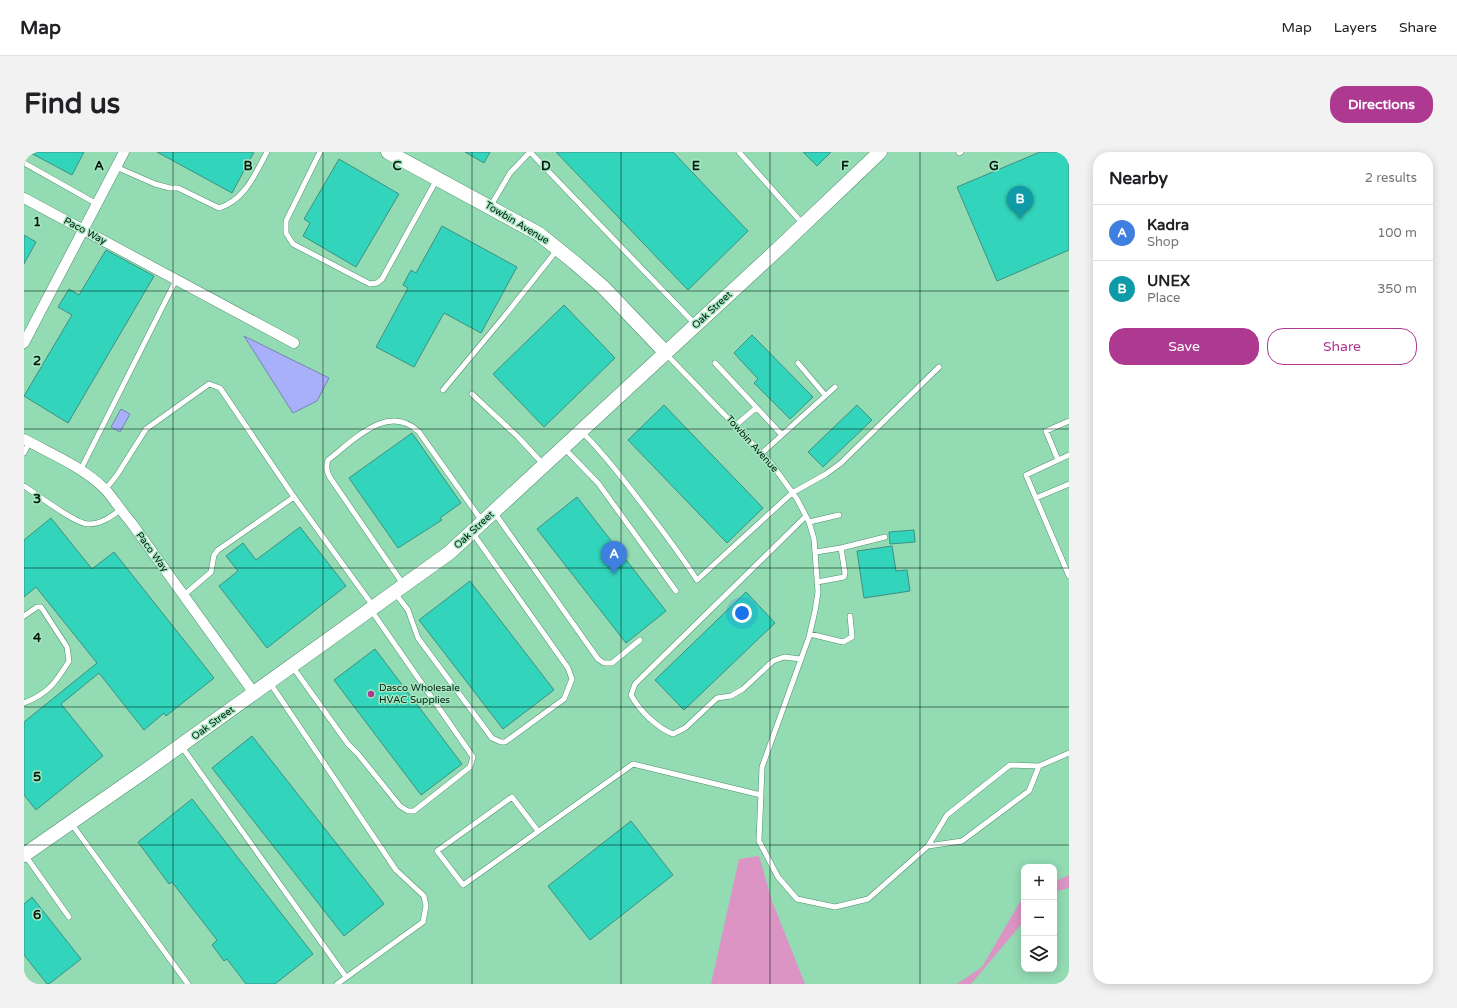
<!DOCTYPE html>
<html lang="en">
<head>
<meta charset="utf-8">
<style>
  :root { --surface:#fff; --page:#f2f2f2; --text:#202124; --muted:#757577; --line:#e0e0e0; --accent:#ae3991 }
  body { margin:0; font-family:"Varela Round",sans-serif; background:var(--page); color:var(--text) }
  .controls { position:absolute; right:12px; bottom:12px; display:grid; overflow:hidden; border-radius:8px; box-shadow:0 2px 10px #0003 }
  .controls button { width:36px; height:36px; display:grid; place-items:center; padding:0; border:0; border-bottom:1px solid var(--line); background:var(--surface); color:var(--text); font:20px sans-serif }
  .you { position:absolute; left:718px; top:461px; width:14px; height:14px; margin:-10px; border:3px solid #fff; border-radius:50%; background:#1a73e8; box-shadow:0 0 0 6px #1a73e833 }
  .badge { display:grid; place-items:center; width:26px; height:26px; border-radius:50%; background:var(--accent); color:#fff; font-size:13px; font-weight:700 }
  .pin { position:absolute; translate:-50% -33px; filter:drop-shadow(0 1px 2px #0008) }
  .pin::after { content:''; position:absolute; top:21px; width:14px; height:12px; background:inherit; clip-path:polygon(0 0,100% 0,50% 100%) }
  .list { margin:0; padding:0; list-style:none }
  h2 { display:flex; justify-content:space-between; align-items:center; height:52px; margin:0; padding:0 16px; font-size:17px }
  h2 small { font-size:13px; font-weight:400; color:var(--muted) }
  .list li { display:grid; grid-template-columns:26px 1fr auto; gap:12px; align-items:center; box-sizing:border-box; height:56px; padding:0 16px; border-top:1px solid var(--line) }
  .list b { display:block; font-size:15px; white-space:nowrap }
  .list p { margin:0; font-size:13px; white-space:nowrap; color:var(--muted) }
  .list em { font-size:13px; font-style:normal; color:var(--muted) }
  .actions { display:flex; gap:8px; padding:12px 16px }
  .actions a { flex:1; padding:9px 0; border:1px solid var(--accent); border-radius:16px; text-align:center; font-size:14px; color:var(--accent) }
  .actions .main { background:var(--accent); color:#fff }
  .icon { flex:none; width:22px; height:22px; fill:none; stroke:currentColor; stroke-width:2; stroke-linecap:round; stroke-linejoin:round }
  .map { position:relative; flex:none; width:1045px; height:832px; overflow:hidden; border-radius:16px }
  header { display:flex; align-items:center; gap:24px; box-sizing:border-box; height:56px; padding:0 20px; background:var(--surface); border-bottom:1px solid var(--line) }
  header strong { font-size:19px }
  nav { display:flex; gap:22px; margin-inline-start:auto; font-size:14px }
  .intro { display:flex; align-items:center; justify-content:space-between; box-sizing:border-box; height:96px; padding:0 24px }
  h1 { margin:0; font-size:28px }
  .button { padding:10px 18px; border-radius:16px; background:var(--accent); color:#fff; font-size:14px; font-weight:700 }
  main { display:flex; gap:24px; padding:0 24px }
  aside { flex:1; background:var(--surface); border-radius:16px; box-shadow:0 2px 10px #0003 }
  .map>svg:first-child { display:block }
  .built { fill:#92dbb3; fill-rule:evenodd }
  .green { fill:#dc94c5 }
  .water { fill:#a9b0fa; stroke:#7783b3 }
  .building { fill:#32d4bb; stroke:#3e9081 }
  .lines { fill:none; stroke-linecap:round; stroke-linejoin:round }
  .lane-casing { stroke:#51906f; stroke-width:6 }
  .street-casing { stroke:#51906f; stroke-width:11 }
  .secondary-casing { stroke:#51906f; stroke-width:15 }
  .lane { stroke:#fff; stroke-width:5 }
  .street { stroke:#fff; stroke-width:10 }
  .secondary { stroke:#fff; stroke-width:14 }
  .grid { fill:none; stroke:#021b0e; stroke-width:1; stroke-opacity:0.55 }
  .poi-dot { fill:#ae3991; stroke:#a5e6c1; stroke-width:1.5 }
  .labels { text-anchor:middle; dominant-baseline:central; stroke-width:3; stroke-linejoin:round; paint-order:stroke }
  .street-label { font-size:10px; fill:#021b0e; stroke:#a5e6c1 }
  .poi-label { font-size:10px; fill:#021b0e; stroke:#a5e6c1; text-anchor:start }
  .grid-label { font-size:13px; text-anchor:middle; font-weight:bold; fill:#021b0e; stroke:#a5e6c1; stroke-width:3; stroke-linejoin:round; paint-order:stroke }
</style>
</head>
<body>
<header>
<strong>Map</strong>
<nav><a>Map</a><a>Layers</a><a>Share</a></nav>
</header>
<div class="intro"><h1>Find us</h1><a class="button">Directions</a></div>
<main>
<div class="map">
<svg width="1045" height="832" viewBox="0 0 1045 832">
  <rect width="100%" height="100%" fill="#a5e6c1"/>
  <path class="built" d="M0,0H1045V832H0ZM1000,715H1030V817H1000Z"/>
  <path class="green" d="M735,704L748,749L781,832H687L715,707Z
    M1045,723V736L1030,740V730Z
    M1000,743V769L947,832H933L958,815Z"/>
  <path class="water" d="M220,184L305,226L293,249L269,261Z
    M97,257L106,262L96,280L87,275Z"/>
  <path class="building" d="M5,0H60L48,23Z
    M133,0H230L208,41Z
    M441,0H466L460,11Z
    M532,0H649L724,79L664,138Z
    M779,0H807L793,14Z
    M1016,0H1045V98L973,129L933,35Z
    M315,7L375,42L332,115L279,84L286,71L280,67Z
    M418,74L493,115L457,181L420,161L390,215L352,195L384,136L379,133L387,118L392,121Z
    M0,83L12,90L0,112Z
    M82,98L130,124L44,271L0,244L48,163L34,155L45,137L55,143Z
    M540,153L591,206L520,275L469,222Z
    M728,183L789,245L766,267L730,231L734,227L710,201Z
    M640,253L739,356L703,391L604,288Z
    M833,253L848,268L799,315L784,300Z
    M388,281L437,351L416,366L418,368L374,396L325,326Z
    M553,345L642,459L602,491L513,377Z
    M27,366L68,417L90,400L190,526L142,564L140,561L120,578L75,521L37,552L79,604L12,658L0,643V570L73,511L12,435L0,445V388Z
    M276,375L322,434L243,496L195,434L214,419L202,404L219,391L232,408Z
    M890,378L891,390L866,392L865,380Z
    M868,394L872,419L883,418L886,439L840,446L833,399Z
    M446,429L530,538L479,577L395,468Z
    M722,440L751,471L660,558L631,528Z
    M351,497L438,612L397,643L310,528Z
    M228,584L360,752L320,784L188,616Z
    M168,647L289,802L251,832H222L203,807L200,809L188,793L193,788L148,730L145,732L114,690Z
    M607,669L649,723L566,788L524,734Z
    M8,745L57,807L25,832H23L0,803V752Z"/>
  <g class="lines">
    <defs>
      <path id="lane" d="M296,0L262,69V81L269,92L346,132L353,131L358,127L413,27
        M506,0L671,172
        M715,0L779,72
        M935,1L937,0
        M0,11L73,52
        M92,15L131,32L146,36H154L195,56C221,48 231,22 243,0
        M466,55L486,21L505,1
        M642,202L747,311L773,347L785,370L790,387L794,440L791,459L785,485L738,615L735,689L754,725L773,747L811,755L844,747L904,694L923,663L986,613L1015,614L1045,601
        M691,211L758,283
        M774,211L801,243
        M419,238L479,166L533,98
        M448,242L494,285L519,312
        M712,273L732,256
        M558,280C579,301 597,324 615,348C635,374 655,400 673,428L768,341L802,322L817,311L915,215
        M540,296L574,331L652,439
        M0,301L5,290
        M738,301L811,235
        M1045,303L1002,323L1045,424
        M1034,308L1022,279L1045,269
        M57,317L152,128
        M0,334C13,342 52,373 65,372C77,372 87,365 96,358
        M81,338L93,323L122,277L185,232L196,236L270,345L349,454
        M1012,346L1045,332
        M470,360L574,507L580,511H588L616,488
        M785,370L815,363
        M792,400L817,396L861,385
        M793,430L820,425L821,421L817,396
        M379,432L309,330C304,323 301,317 304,308C329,289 364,250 395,280L458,369
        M371,441L384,458L394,486L468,586L477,590H481L540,547L548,527L544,516L448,380
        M160,443L187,420L190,403L194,398L270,345
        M0,464L13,455H17L43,495L45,509C32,530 24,542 0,551
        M786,482L819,490L828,485L826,464
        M777,507L760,505L749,509L719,537L707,544L693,546L661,576L649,582C633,576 615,558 607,543L611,532L782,364
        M268,514L324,592L334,602L376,654L384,659H390L446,615L449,605L347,458
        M246,531L372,718L400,744L402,754L399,770L313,832
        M158,595L322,825
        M47,671L164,832
        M514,679L488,645L413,699L439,733L609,612L737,643
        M904,694L938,689L1005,639L1015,614
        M1,703L45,765"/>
      <path id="street" d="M0,46L270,191
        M0,191L100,0
        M0,287C29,303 57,314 81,337C90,347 97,359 106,369L230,541"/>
      <path id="secondary" d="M364,0L515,82L550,110L580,136L642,201
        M0,703L121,619L425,401L754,97L856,0"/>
    </defs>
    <use href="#lane" class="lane-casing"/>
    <use href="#street" class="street-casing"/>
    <use href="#secondary" class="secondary-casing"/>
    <use href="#lane" class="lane"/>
    <use href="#street" class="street"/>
    <use href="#secondary" class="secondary"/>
  </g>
  <path class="grid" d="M149,0V832M299,0V832M448,0V832M597,0V832M746,0V832M896,0V832M0,139H1045M0,277H1045M0,416H1045M0,555H1045M0,693H1045"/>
  <circle class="poi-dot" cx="347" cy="542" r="4"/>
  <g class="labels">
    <g class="street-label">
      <text transform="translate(493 71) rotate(31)">Towbin Avenue</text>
      <text transform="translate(61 79) rotate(28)">Paco Way</text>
      <text transform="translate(688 158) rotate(-43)">Oak Street</text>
      <text transform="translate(728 292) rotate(48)">Towbin Avenue</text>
      <text transform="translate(450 378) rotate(-43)">Oak Street</text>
      <text transform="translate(128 400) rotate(54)">Paco Way</text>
      <text transform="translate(189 571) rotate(-36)">Oak Street</text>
    </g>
    <g class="poi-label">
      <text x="355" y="536">Dasco Wholesale<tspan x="355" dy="12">HVAC Supplies</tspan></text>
    </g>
  </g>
  <g class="grid-label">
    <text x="75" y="18">A</text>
    <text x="224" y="18">B</text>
    <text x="373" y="18">C</text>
    <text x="522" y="18">D</text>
    <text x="672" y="18">E</text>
    <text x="821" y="18">F</text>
    <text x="970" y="18">G</text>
    <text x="13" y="74">1</text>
    <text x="13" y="213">2</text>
    <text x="13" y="351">3</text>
    <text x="13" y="490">4</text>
    <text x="13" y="629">5</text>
    <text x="13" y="767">6</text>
  </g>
</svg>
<div class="controls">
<button>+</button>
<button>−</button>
<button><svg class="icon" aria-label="layers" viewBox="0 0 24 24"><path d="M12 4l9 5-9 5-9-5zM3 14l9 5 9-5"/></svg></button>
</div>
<div class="you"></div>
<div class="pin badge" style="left:590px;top:422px;background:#3f7fe0">A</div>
<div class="pin badge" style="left:996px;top:67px;background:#0f9aa8">B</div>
</div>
<aside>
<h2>Nearby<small>2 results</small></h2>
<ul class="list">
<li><span class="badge" style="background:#3f7fe0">A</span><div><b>Kadra</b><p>Shop</p></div><em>100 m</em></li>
<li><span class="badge" style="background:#0f9aa8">B</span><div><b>UNEX</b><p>Place</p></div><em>350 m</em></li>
</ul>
<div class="actions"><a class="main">Save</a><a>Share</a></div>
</aside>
</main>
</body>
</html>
